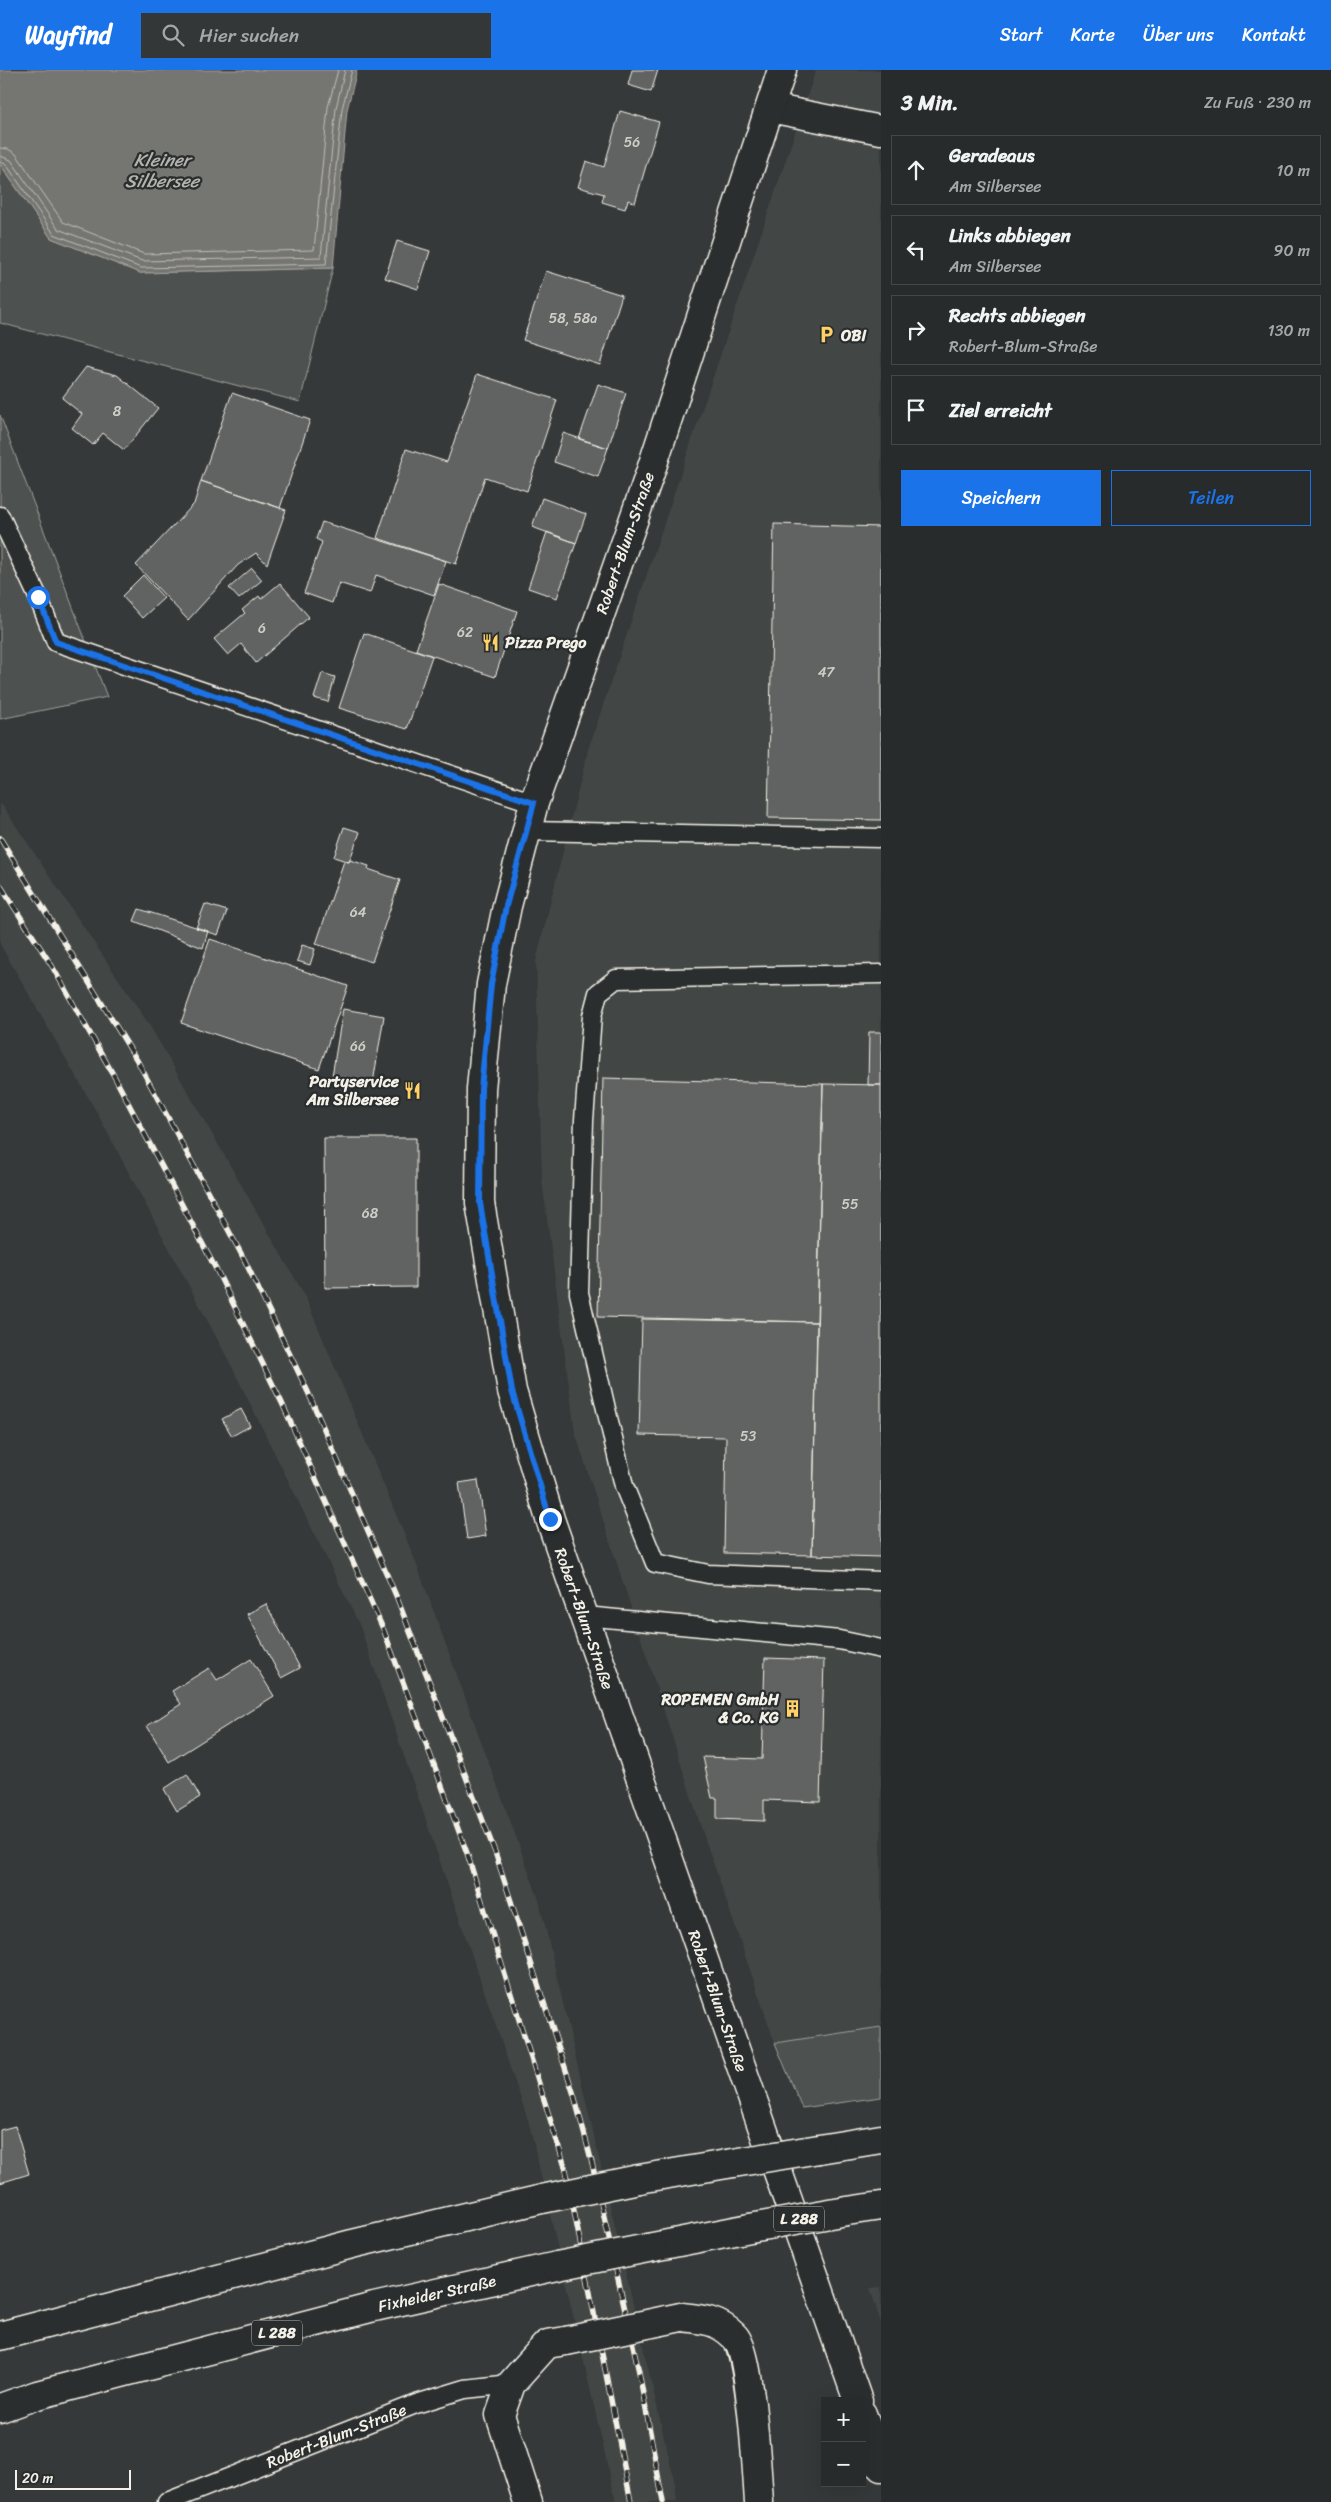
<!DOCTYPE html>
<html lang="de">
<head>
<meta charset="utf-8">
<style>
  :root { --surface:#282b2b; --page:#343737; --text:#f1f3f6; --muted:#a5a7a9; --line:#444747; --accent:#1a73e8 }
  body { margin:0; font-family:Sriracha,sans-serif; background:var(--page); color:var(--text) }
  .controls { position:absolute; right:15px; bottom:15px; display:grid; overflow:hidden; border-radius:0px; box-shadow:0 5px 20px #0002 }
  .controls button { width:45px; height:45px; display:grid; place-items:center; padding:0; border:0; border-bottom:1px solid var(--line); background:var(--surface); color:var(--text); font:25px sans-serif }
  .scale { position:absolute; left:15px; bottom:12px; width:116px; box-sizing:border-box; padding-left:5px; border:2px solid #f4f1e8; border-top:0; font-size:14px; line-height:18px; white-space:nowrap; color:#f4f1e8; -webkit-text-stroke:4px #2a2d2e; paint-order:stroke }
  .stop { position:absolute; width:15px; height:15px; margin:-11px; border:4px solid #1a73e8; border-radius:50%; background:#fff }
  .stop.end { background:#1a73e8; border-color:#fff; box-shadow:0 1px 5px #0008 }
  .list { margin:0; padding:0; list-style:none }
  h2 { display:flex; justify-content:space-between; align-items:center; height:65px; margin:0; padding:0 20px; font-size:21px }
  h2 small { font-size:16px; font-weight:400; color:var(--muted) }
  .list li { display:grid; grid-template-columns:32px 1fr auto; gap:15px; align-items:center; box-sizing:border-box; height:70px; margin:0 10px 10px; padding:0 10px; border:1px solid var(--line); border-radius:0px }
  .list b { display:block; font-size:19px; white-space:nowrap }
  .list p { margin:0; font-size:16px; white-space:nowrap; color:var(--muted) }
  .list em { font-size:16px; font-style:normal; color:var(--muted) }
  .actions { display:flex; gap:10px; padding:15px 20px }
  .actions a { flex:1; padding:11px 0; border:1px solid var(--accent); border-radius:0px; text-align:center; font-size:18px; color:var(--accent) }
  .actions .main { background:var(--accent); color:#fff }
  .icon { flex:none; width:28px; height:28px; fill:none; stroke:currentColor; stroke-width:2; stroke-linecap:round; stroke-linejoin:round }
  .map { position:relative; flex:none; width:881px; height:2432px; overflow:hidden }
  header { display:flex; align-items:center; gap:30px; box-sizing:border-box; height:70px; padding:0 25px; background:var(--accent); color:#fff }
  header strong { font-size:24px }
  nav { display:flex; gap:28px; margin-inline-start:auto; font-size:18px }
  .search { width:350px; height:45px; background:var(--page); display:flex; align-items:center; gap:12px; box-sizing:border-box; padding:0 18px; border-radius:0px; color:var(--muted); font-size:19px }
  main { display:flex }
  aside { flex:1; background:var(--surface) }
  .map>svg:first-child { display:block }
  .built { fill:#434645 }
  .green { fill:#4e514f; stroke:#a1a19c }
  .water { fill:#757572; stroke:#a8a7a1 }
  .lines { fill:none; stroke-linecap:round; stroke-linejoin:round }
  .shore { stroke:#c1bfb9; stroke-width:1 }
  .building { fill:#616362; stroke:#f4f1e8 }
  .service-casing { stroke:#f4f1e8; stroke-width:21 }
  .minor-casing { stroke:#f4f1e8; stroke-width:31 }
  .secondary-casing { stroke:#f4f1e8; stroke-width:31 }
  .trunk-casing { stroke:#f4f1e8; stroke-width:31 }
  .service { stroke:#2a2d2e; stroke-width:18 }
  .minor { stroke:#2a2d2e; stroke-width:28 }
  .secondary { stroke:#2a2d2e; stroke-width:28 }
  .trunk { stroke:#2a2d2e; stroke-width:28 }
  .rail-casing { stroke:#f4f1e8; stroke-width:5.5 }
  .rail { stroke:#2a2d2e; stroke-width:4; stroke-dasharray:11; stroke-linecap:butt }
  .minor-bridge-casing { stroke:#f4f1e8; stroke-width:31; stroke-linecap:butt }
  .trunk-bridge-casing { stroke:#f4f1e8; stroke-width:31; stroke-linecap:butt }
  .minor-bridge { stroke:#2a2d2e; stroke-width:28 }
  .trunk-bridge { stroke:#2a2d2e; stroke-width:28 }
  .route { stroke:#1a73e8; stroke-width:6 }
  .labels { text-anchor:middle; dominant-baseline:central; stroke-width:4.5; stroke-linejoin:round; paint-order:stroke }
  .number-label { font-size:14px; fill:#cfcec6 }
  .shield { fill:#2a2d2e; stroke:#b7b6b0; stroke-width:1 }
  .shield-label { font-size:15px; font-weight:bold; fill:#f4f1e8 }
  .poi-label { font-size:16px; font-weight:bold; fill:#f4f1e8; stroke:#2a2d2e; text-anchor:start }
  .street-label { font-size:16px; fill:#f4f1e8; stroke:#2a2d2e }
  .water-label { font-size:18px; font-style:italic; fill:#b4b3ad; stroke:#2a2d2e }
</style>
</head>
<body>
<header>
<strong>Wayfind</strong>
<div class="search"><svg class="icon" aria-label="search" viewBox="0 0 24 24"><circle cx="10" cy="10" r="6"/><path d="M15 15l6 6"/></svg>Hier suchen</div>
<nav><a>Start</a><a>Karte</a><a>Über uns</a><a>Kontakt</a></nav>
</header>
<main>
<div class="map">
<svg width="881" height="2432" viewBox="0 0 881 2432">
  <rect width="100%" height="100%" fill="#363939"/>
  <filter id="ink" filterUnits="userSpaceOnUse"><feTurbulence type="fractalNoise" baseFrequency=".02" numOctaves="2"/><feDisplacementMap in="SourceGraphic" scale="10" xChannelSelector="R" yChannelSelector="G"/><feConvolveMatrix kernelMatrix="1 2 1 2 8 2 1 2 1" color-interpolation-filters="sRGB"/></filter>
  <g filter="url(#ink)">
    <path class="built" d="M816,0H881V1957L775,1973L702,1760L575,1362L542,1110L536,891L588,680Z
      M0,732L150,956L305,1226L415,1490L539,1830L675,2414L677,2432H616L529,2053L359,1554L231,1295L96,1041L0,874Z
      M881,2217V2253L870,2218Z"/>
    <path class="green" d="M0,94L51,168L140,203L333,198L300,332L0,253Z
      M0,345L107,627L0,649Z
      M881,1957V2027L802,2038L775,1973Z"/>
    <path class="water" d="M0,0H357L347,40L333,198L140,203L51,168L0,94Z"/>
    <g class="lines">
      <path class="shore" d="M0,78L8,79L16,84L63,152L144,184L314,180L328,37L338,0
        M0,86L11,90L58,159L142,191L321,187L336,38L345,0
        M0,92L6,94L54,164L141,198L326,194L342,39L352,0"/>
    </g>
    <path class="building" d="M632,0H658L651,22L628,15Z
      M620,41L659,52L635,133L628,130L625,139L602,132L604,124L578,117L586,91L604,97Z
      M397,171L430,181L418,219L385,208Z
      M546,201L622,225L600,295L523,270Z
      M86,297L117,305L158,338L124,380L103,363L93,375L72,358L82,344L62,328Z
      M477,304L557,330L527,421L485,407L456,494L377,468L406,379L447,392Z
      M598,314L626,323L608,378L579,369Z
      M232,323L310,350L280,438L201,411Z
      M563,363L608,378L598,407L554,392Z
      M201,411L286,440L267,494L256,483L238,495L188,550L136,495L194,434Z
      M542,428L586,444L576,473L532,457Z
      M322,452L446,491L434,525L376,505L370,523L339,513L332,533L304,523L322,472L316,469Z
      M774,454L881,457V750L768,748Z
      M547,462L576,473L557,528L528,518Z
      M252,498L262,510L239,529L229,518Z
      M143,505L164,528L142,548L122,526Z
      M280,513L309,547L256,593L241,574L228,585L214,569L245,543L242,540L259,526L261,529Z
      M439,514L517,541L495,607L416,580Z
      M364,563L432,586L407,659L339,638Z
      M322,603L335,607L328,632L314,628Z
      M344,757L360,762L349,792L334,787Z
      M350,790L369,796L368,799L400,810L372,892L316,874L344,791L349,792Z
      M205,834L227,841L218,865L196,858Z
      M139,839L208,861L203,878L134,851Z
      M210,869L348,916L319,999L181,953Z
      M302,875L315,879L310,895L297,891Z
      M343,939L384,946L373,1013L332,1006Z
      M869,962H881V1015H868Z
      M603,1008L823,1014L817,1252L598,1247Z
      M823,1014L881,1015V1487L812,1485Z
      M324,1068H416V1217L325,1218Z
      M642,1249L817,1252L812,1485L724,1483L726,1367L639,1365Z
      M241,1339L250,1356L232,1366L222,1349Z
      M478,1410L486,1466L467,1469L459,1413Z
      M266,1534L300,1598L281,1608L247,1544Z
      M765,1588L824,1590L820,1732L764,1730V1751L717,1749V1728H712L703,1687L762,1689Z
      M251,1589L274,1626L169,1692L147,1656L181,1634L172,1621L209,1598L217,1610Z
      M187,1704L200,1727L177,1741L164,1719Z
      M15,2056L29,2104L0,2113V2060Z"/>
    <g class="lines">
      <defs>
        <g id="service">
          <path d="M0,446L38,527L56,572L534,733"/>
          <path d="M527,761L881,768"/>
          <path d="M881,904L616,909L598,923L592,946L584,1050L579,1223L624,1416L655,1493L708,1504L881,1511"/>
          <path d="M585,1546L839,1570L881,1579"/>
          <path id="s1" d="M167,2432L416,2334L465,2319L511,2314"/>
        </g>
        <path id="minor" d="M770,38L881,60
          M681,2247C702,2249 718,2250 734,2266C751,2281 757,2404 759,2432
          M528,2432L500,2345L511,2314L547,2274L566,2271"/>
        <g id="secondary">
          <path id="s2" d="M782,0L650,403L534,733L507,836L491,914L481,1019L480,1133L512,1321L550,1449L858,2331"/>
          <path d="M862,2344L881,2397"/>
        </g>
        <g id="trunk">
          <path d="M819,2079L881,2069"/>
          <path d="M639,2109L727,2094"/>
          <path d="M847,2141L881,2136"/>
          <path d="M653,2177L750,2158"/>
          <path d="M0,2266L352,2174L542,2129"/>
          <path id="s3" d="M0,2338L37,2325L374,2237L557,2196"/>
        </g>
      </defs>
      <use href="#service" class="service-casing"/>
      <use href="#minor" class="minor-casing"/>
      <use href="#secondary" class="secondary-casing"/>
      <use href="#trunk" class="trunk-casing"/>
      <use href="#service" class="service"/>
      <use href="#minor" class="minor"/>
      <use href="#secondary" class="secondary"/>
      <use href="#trunk" class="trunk"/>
      <defs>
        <path id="rail" d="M0,768L138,992L244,1189L308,1322L397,1528L495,1782L574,2025L592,2093L639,2302L663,2432
          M0,815L52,896L114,1006L218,1203L282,1333L384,1561L467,1783L566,2100L631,2432"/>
      </defs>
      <use href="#rail" class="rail-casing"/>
      <use href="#rail" class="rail"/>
      <defs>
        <path id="minor-bridge" d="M566,2271L681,2247"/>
        <path id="trunk-bridge" d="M727,2094L819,2079
          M542,2129L639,2109
          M750,2158L847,2141
          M557,2196L653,2177"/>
      </defs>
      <use href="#minor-bridge" class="minor-bridge-casing"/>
      <use href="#trunk-bridge" class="trunk-bridge-casing"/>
      <use href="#minor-bridge" class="minor-bridge"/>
      <use href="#trunk-bridge" class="trunk-bridge"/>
    </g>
  </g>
  <g class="lines" filter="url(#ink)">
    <path class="route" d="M38,527L56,572L534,733L506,836L491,914L481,1019L480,1133L512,1321L550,1449"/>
  </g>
  <defs>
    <symbol id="parking-bare" viewBox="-9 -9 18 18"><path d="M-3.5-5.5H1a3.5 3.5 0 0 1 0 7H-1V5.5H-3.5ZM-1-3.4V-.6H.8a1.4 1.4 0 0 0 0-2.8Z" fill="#ffd166" stroke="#2a2d2e" stroke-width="2.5" paint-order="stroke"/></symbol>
    <symbol id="restaurant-bare" viewBox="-9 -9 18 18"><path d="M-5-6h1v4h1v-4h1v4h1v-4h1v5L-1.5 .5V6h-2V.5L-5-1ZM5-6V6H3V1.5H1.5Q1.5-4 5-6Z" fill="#ffd166" stroke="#2a2d2e" stroke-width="2.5" paint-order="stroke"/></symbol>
    <symbol id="building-bare" viewBox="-9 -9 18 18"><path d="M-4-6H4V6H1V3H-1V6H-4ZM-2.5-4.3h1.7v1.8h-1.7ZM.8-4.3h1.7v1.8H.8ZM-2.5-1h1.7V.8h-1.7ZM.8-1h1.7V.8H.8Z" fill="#ffd166" stroke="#2a2d2e" stroke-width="2.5" paint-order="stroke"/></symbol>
  </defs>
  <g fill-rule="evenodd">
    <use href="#parking-bare" x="814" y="252" width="25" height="25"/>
    <use href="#restaurant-bare" x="478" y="560" width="25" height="25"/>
    <use href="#restaurant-bare" x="400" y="1008" width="25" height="25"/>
    <use href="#building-bare" x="780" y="1626" width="25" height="25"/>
  </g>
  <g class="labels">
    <g class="number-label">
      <text x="632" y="72">56</text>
      <text x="573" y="248">58, 58a</text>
      <text x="117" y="341">8</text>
      <text x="262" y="558">6</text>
      <text x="465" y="562">62</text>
      <text x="826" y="602">47</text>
      <text x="358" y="842">64</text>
      <text x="358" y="976">66</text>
      <text x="850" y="1134">55</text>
      <text x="370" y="1143">68</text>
      <text x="748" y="1366">53</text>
    </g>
    <g class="shield">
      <rect x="774" y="2136.5" width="50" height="25" rx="4"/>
      <rect x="252" y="2250.5" width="50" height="25" rx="4"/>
    </g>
    <g class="shield-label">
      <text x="799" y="2149">L 288</text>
      <text x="277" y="2263">L 288</text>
    </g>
    <g class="poi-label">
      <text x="841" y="265">OBI</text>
      <text x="505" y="572">Pizza Prego</text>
      <text x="399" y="1011" text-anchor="end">Partyservice<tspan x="399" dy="18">Am Silbersee</tspan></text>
      <text x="779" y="1629" text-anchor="end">ROPEMEN GmbH<tspan x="779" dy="18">&amp; Co. KG</tspan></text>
    </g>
    <g class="street-label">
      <text transform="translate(625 473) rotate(-71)">Robert-Blum-Straße</text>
      <text stroke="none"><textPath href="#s2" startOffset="1609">Robert-Blum-Straße</textPath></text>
      <text stroke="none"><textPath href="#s2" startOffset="2014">Robert-Blum-Straße</textPath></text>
      <text stroke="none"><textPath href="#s3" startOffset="452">Fixheider Straße</textPath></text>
      <text stroke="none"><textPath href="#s1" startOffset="182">Robert-Blum-Straße</textPath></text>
    </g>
    <g class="water-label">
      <text x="162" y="90">Kleiner<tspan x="162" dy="21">Silbersee</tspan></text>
    </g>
  </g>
</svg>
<div class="controls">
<button>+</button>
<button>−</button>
</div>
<div class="scale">20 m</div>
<div class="stop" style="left:38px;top:527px"></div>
<div class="stop end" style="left:550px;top:1449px"></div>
</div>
<aside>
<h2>3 Min.<small>Zu Fuß · 230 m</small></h2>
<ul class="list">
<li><svg class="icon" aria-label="ahead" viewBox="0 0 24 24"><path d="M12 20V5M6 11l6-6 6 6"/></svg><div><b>Geradeaus</b><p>Am Silbersee</p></div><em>10 m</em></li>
<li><svg class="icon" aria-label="left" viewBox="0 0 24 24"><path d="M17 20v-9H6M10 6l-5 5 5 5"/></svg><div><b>Links abbiegen</b><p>Am Silbersee</p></div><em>90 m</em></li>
<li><svg class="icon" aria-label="right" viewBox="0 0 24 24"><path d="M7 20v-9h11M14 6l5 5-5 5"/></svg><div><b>Rechts abbiegen</b><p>Robert-Blum-Straße</p></div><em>130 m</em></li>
<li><svg class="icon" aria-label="arrive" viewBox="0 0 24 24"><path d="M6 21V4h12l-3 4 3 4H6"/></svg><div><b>Ziel erreicht</b></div></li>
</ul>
<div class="actions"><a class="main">Speichern</a><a>Teilen</a></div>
</aside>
</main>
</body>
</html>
